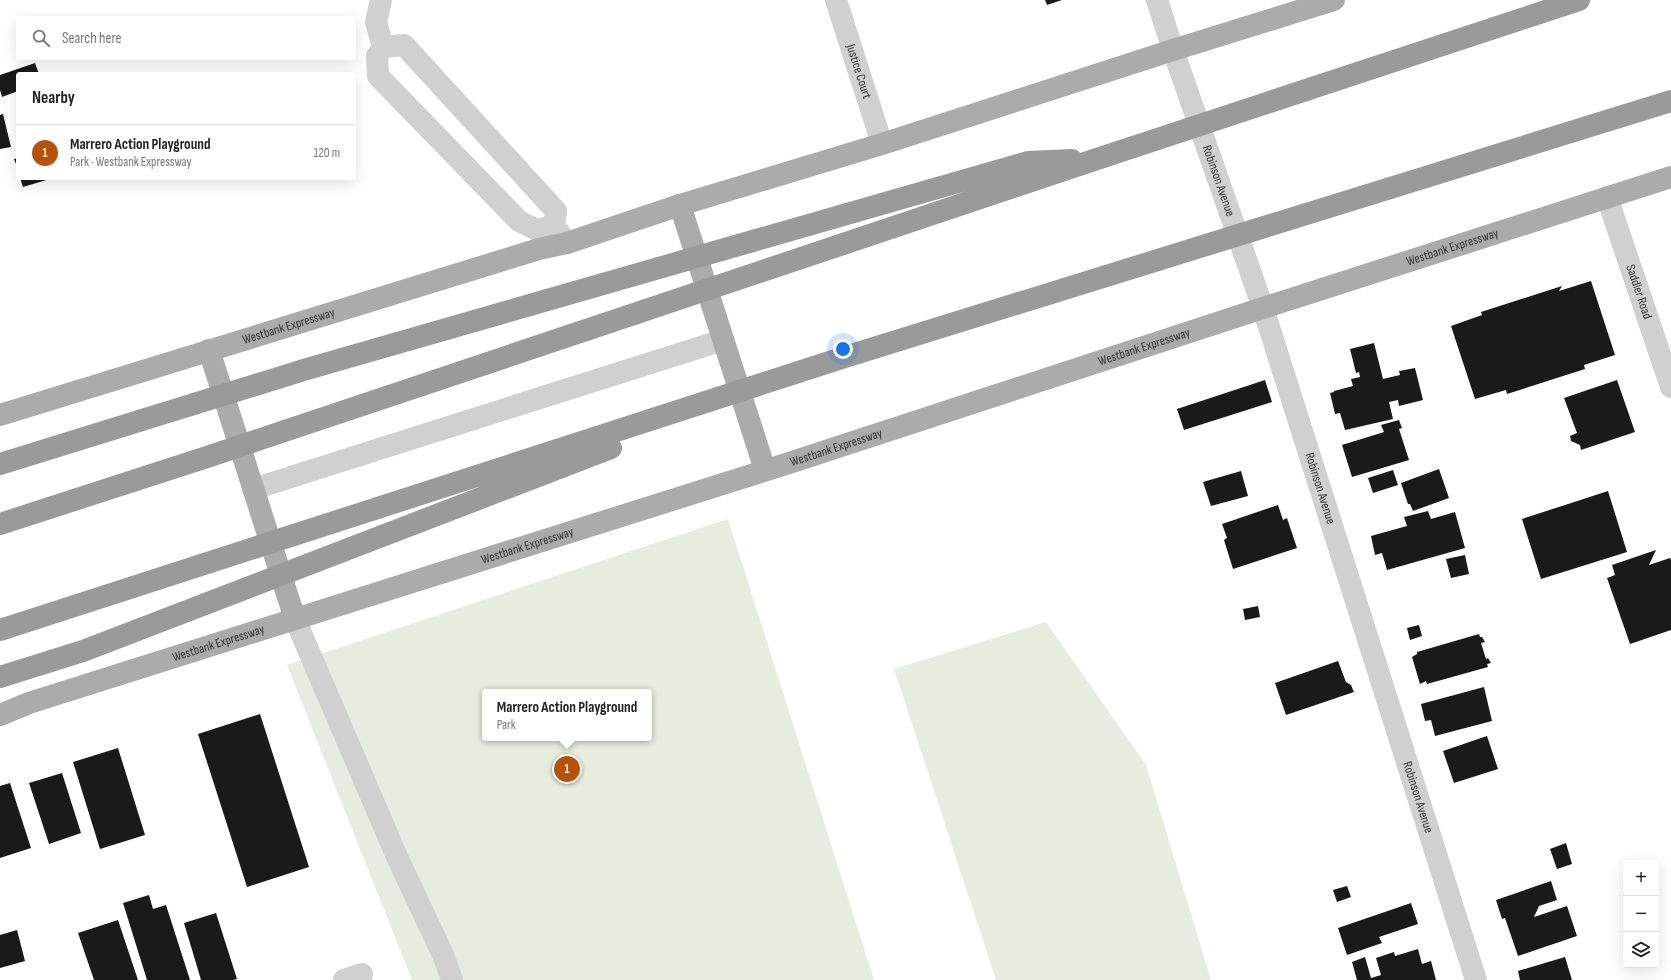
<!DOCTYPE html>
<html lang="en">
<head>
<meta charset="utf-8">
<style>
  :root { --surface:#fff; --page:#f6f6f6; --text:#222; --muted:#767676; --line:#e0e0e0; --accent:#b45309 }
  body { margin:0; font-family:"Sofia Sans Condensed",sans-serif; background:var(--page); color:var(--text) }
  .controls { position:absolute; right:12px; bottom:12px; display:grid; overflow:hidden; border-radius:4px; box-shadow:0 4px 16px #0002 }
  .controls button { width:36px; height:36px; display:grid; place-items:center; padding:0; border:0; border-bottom:1px solid var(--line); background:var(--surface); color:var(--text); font:20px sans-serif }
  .you { position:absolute; left:843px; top:349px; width:14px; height:14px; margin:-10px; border:3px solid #fff; border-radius:50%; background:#1a73e8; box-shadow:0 0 0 6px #1a73e833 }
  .badge { display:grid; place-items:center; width:26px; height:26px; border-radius:50%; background:var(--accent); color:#fff; font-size:13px; font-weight:700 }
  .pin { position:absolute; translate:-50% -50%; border:2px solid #fff; box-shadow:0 1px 4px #0006 }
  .popup { position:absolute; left:482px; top:689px; width:170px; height:52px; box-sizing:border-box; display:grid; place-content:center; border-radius:4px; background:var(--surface); filter:drop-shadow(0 1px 3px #0005); font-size:13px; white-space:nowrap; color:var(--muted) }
  .popup b { font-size:15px; color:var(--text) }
  .popup::after { content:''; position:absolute; left:50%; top:100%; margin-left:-8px; border:8px solid transparent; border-top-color:var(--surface) }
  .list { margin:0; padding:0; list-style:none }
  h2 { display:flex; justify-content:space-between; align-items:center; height:52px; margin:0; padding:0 16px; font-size:17px }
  h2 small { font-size:13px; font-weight:400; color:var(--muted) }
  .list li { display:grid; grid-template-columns:26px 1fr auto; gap:12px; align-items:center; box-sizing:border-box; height:56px; padding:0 16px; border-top:1px solid var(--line) }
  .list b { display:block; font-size:15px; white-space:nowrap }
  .list p { margin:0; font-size:13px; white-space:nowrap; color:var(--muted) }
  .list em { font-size:13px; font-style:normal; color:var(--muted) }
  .icon { flex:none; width:22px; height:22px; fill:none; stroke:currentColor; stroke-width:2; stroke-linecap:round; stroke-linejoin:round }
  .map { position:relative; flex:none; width:1671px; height:980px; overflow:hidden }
  .search { position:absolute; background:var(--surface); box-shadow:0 4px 16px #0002; left:16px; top:16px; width:340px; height:44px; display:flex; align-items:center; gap:10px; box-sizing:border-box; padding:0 14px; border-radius:4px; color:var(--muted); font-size:15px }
  .panel { position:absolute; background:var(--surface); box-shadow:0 4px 16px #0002; left:16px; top:72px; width:340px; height:108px; border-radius:4px }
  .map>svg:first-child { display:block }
  .green { fill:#e6ecdf; fill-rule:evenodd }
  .building { fill:#1a1a1a }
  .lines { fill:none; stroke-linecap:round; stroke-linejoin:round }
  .minor { stroke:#d0d0d0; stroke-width:22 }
  .major { stroke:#ababab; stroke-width:22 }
  .highway-bridge { stroke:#9a9a9a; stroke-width:22 }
  .labels { text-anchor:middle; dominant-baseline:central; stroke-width:4; stroke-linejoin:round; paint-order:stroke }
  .street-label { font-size:13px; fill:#333; stroke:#fff }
</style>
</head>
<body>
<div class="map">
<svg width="1671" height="980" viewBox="0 0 1671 980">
  <rect width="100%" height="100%" fill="#fff"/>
  <path class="green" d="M728,519L874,980H412L287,665ZM485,692H649V738H485Z
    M1046,622L1146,765L1211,980H996L894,669Z"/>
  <path class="building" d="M1045,0H1062L1047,5Z
    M35,63L39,74H18V91L2,97L0,90V75Z
    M3,114L11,147L0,149V115Z
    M18,158V169L14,159Z
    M20,178H53L23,187Z
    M1591,281L1615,355L1584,365L1585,369L1507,394L1506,390L1475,399L1451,326L1482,315L1481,312L1562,286L1559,291Z
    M1374,343L1383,379L1400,375L1399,371L1415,368L1423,400L1399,406L1398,400L1389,402L1393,419L1345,430L1340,413L1335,414L1330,393L1334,392V391L1353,386L1351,379L1360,377L1359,372L1356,373L1350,349Z
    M1265,380L1272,402L1184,430L1177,409Z
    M1617,380L1635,432L1581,450L1580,445L1571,441L1570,436L1577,433L1564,398Z
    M1399,420L1402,428L1399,429L1409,460L1352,477L1342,445L1384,432L1381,425Z
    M1439,469L1449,498L1413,511L1410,504H1408L1401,483Z
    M1393,470L1398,485L1373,493L1368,478Z
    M1241,471L1248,496L1211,506L1203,482Z
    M1608,491L1627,552L1541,579L1522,519Z
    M1278,505L1283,520L1287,518L1297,548L1233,569L1224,540L1227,538L1222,524Z
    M1428,511L1431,519L1455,512L1465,548L1387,570L1382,553L1375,555L1371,536L1407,526L1404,517Z
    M1656,550L1649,565L1670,558L1671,560V630L1630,644L1607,578L1615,575L1612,565Z
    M1465,555L1469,574L1451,578L1446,559Z
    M1258,606L1260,617L1245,620L1243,609Z
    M1419,625L1422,636L1410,640L1407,628Z
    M1479,634L1480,637H1482L1485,642L1481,643L1486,659L1488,658L1491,663L1487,664L1488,667L1427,684L1426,681L1420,684L1412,657L1417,654V652Z
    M1338,661L1346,682L1351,685L1354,692L1286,715L1275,683Z
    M1484,687L1492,721L1435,736L1431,720L1425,721L1421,704Z
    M260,714L309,867L247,887L198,734Z
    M1487,736L1498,769L1454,783L1443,751Z
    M118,748L145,835L100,849L73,762Z
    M62,773L81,833L49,844L29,783Z
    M10,783L31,848L0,858V786Z
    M1566,843L1572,864L1557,869L1550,849Z
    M1551,881L1557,900L1539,906L1534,917L1567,906L1577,936L1518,956L1505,918L1502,919L1496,900Z
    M1347,886L1351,897L1337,902L1333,890Z
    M149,895L153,909L166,905L190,980H147L123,903Z
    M1411,903L1418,924L1379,937L1382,943L1347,955L1338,928Z
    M216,913L237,979L233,980H201L184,923Z
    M118,920L138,980H94L78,933Z
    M17,930L25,961L0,968V935Z
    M1418,949L1422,964L1431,961L1436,980H1357L1352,962L1365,957L1371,978L1381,975L1376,958L1394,952L1395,956Z
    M1565,957L1572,980H1520L1518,971Z"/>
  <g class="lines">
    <g class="minor">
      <path d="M381,0L376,22L383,47"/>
      <path id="s1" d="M836,0L882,144"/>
      <path id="s2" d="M1157,0L1173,50L1263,308L1476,980"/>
      <path id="s3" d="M1607,197L1671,387"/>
      <path d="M554,226L537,230L519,221L378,76L377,56L383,47L404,45L556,211L554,226L567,243"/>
      <path d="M253,489L723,340"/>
      <path d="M295,619L398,859L444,957L452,980"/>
      <path d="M344,980L362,974"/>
    </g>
    <g class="major">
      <path d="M680,205L765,470"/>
      <path d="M209,350L295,619"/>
      <path id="s4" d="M0,415L539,249L567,243L680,205L882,144L1173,50L1334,0"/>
      <path id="s5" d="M0,715L29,703L786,464L1263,308L1671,177"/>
    </g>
    <path class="highway-bridge" d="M0,464L307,369L1028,162L1072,160
      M0,524L207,457L1097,159L1579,0
      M0,630L848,356L1671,101
      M0,677L83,651L611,448"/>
  </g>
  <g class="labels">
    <g class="street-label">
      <text stroke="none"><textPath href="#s1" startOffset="75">Justice Court</textPath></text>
      <text stroke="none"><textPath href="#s2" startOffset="191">Robinson Avenue</textPath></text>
      <text stroke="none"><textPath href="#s5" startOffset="1526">Westbank Expressway</textPath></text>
      <text stroke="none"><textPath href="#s3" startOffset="100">Saddler Road</textPath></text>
      <text stroke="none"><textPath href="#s4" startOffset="302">Westbank Expressway</textPath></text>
      <text stroke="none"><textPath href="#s5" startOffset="1202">Westbank Expressway</textPath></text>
      <text stroke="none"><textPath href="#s5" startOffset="878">Westbank Expressway</textPath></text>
      <text stroke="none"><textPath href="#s2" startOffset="515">Robinson Avenue</textPath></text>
      <text stroke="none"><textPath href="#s5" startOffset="554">Westbank Expressway</textPath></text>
      <text stroke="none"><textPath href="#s5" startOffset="230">Westbank Expressway</textPath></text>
      <text stroke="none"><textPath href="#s2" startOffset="839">Robinson Avenue</textPath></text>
    </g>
  </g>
</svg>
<div class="controls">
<button>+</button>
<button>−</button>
<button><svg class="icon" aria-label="layers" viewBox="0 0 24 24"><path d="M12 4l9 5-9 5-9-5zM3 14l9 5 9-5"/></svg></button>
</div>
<div class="you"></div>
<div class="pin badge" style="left:567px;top:769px">1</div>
<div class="popup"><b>Marrero Action Playground</b>Park</div>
<div class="search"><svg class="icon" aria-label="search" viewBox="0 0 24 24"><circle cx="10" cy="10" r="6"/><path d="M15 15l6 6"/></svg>Search here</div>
<section class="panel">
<h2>Nearby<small></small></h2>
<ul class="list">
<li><span class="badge">1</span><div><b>Marrero Action Playground</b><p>Park · Westbank Expressway</p></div><em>120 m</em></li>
</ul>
</section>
</div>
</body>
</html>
